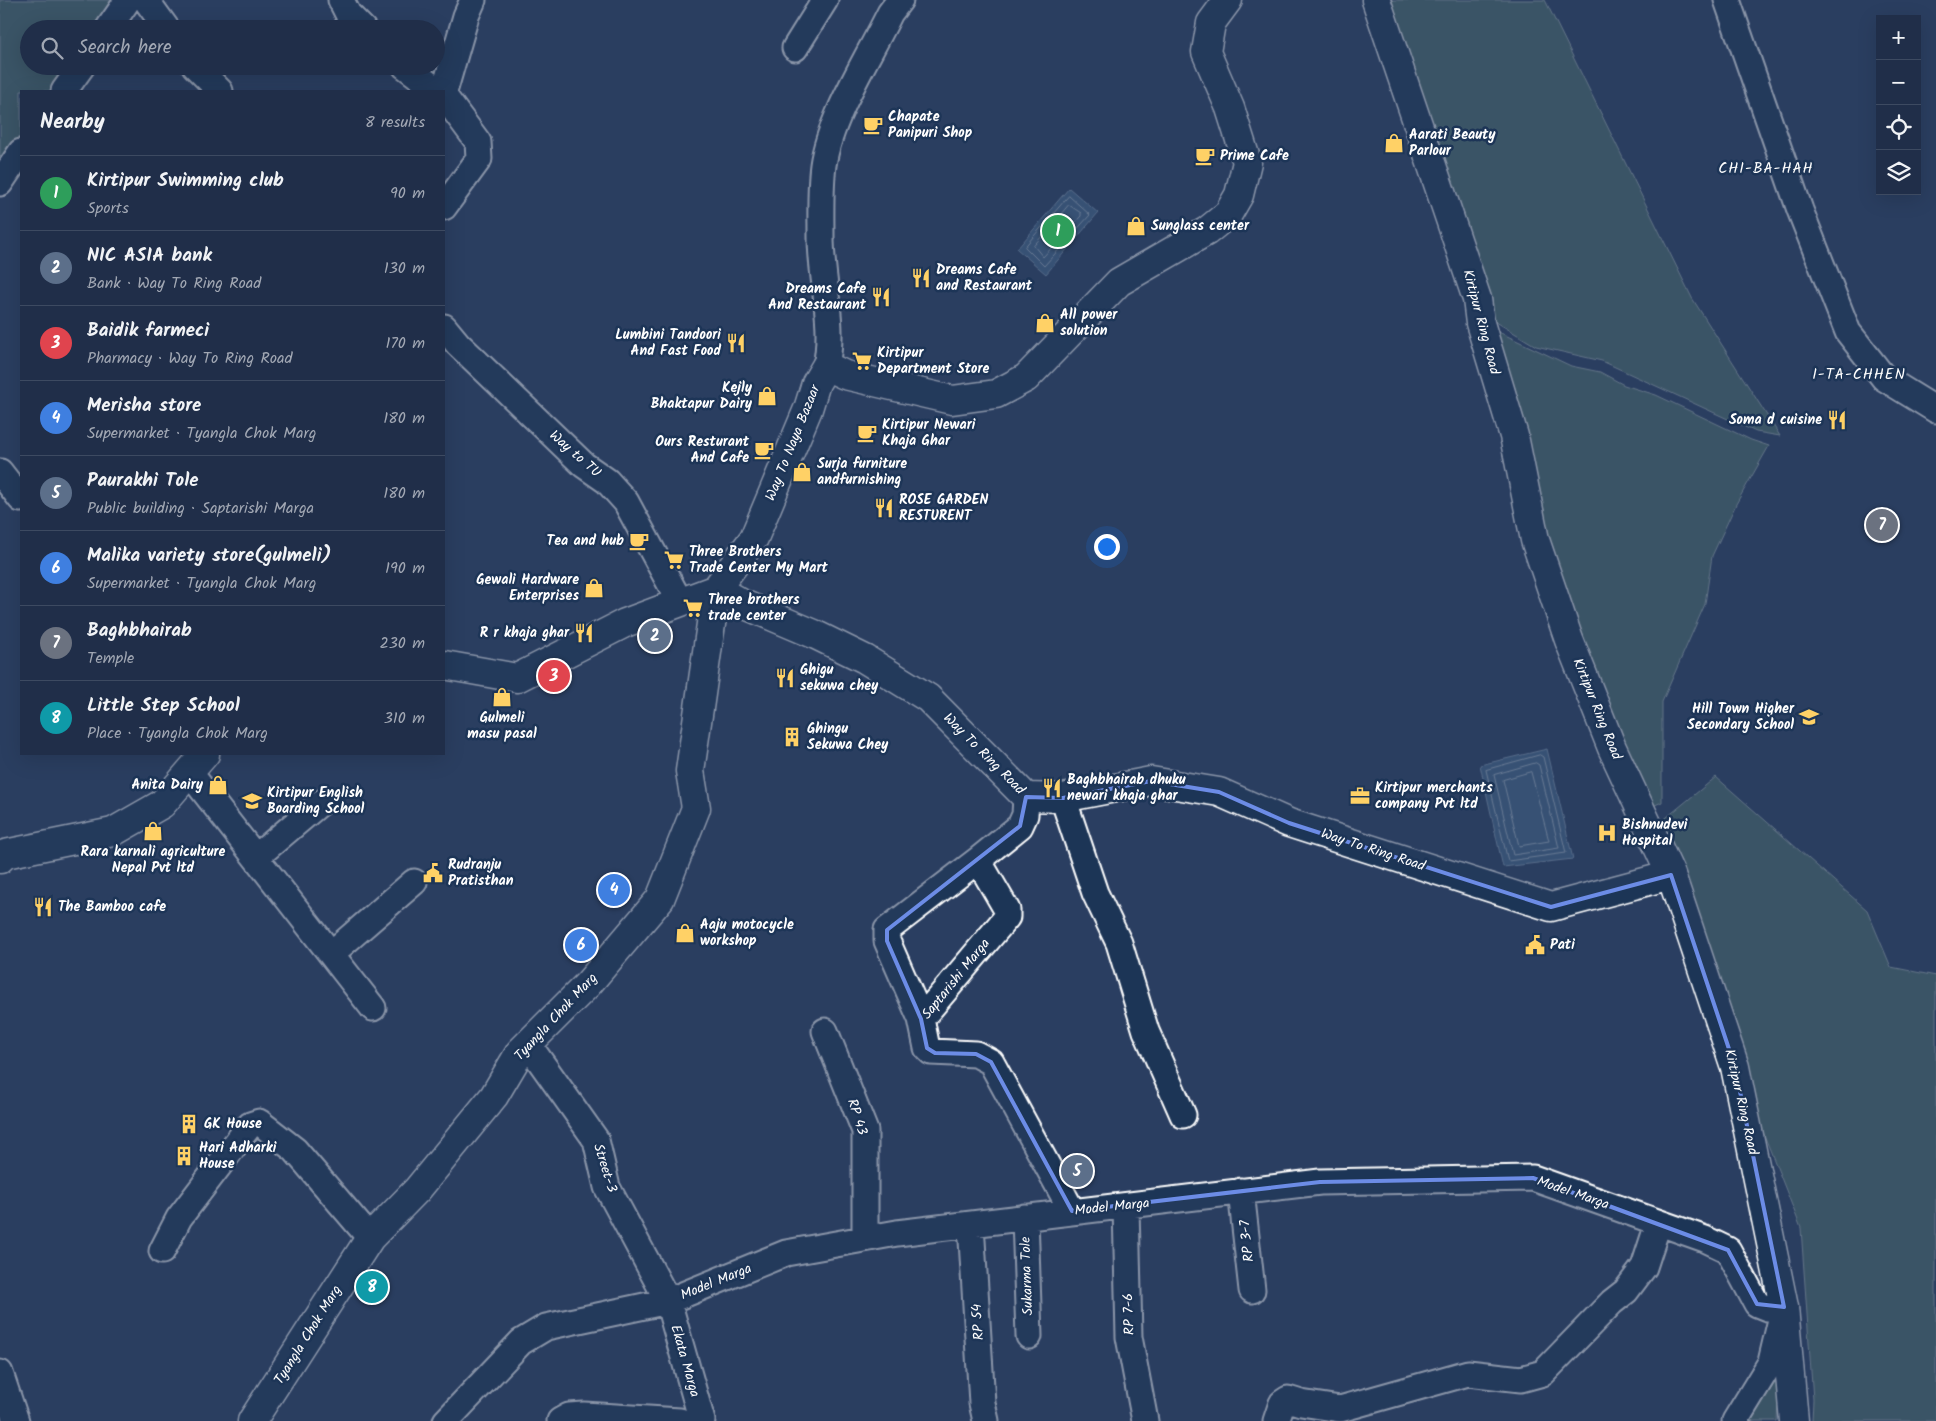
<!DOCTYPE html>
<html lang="en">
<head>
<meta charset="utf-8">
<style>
  :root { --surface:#202e49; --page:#2d3a53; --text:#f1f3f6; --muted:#a2a8b4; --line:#3d4a61; --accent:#1a73e8 }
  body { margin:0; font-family:Kalam,sans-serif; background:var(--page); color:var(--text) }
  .controls { position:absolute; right:15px; top:15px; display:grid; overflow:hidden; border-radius:0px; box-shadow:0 5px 20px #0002 }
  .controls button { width:45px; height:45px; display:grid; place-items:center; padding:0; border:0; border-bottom:1px solid var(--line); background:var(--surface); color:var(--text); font:25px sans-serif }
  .you { position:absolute; left:1106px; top:546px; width:18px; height:18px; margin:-12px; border:4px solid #fff; border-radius:50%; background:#1a73e8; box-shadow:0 0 0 8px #1a73e833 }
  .badge { display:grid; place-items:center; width:32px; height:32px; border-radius:50%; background:var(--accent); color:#fff; font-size:16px; font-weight:700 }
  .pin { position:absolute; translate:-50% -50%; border:2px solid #fff; box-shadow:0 1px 5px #0006 }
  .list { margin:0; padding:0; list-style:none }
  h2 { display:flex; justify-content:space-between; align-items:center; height:65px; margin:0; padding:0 20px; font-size:21px }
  h2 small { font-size:16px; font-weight:400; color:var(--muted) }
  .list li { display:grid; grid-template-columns:32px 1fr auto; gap:15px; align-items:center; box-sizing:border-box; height:75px; padding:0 20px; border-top:1px solid var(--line) }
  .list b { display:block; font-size:19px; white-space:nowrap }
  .list p { margin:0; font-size:16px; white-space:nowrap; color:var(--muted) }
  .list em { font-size:16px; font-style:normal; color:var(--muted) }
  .icon { flex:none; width:28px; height:28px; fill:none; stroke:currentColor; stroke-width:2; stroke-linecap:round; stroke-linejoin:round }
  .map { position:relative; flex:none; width:1936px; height:1421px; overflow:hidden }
  .search { position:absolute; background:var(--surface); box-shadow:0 5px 20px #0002; left:20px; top:20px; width:425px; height:55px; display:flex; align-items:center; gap:12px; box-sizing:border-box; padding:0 18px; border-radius:28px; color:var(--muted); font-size:19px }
  .panel { position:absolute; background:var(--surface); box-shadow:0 5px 20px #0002; left:20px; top:90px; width:425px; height:665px; border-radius:0px }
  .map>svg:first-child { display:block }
  .green { fill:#506f6e; stroke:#a8b7b6 }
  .water { fill:#46698d; stroke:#90a5bb }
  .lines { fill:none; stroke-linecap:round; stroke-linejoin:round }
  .shore { stroke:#b5c3d1; stroke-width:1 }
  .minor-casing { stroke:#fff; stroke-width:29 }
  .tertiary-casing { stroke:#fff; stroke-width:31 }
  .minor { stroke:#1d3557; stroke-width:25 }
  .tertiary { stroke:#1d3557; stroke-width:28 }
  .marked { fill:none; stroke:#6c8ce6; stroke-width:4; stroke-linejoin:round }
  .labels { text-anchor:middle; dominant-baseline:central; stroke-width:5; stroke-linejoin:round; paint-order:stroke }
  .poi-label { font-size:14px; font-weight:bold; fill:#fff; stroke:#1d3557; text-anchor:start }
  .street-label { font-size:14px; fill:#fff; stroke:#1d3557 }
  .neighbourhood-label { font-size:15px; letter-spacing:1px; fill:#fff; stroke:#1d3557 }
</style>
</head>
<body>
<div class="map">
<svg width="1936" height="1421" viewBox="0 0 1936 1421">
  <rect width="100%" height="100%" fill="#2a3e61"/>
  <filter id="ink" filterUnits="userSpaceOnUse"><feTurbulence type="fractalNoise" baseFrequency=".02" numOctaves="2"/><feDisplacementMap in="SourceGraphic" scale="10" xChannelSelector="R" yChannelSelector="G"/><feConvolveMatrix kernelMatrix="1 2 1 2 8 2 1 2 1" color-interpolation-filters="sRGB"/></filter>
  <g filter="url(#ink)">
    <path class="green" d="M0,0H118L97,29H29V66H69L51,91H21V134L0,163Z
      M1365,0H1545L1692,298L1780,436L1756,432L1602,361L1536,346L1486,316Z
      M1488,327L1571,366L1600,372L1624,385L1656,395L1751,440L1769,446L1736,504L1712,556L1705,604L1662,702V802L1639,812L1604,746Z
      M1716,777L1867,910L1891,967L1936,976V1421H1812L1813,1400L1801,1228L1645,835Z
      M1779,1376L1777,1421H1752L1753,1418Z"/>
    <path class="water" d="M1069,188L1098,213L1046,274L1017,249Z
      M1547,749L1573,859L1503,867L1480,765Z"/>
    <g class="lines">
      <path class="shore" d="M1069,196L1090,215L1044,266L1025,247Z
        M1069,205L1081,213V216L1043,257L1034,246Z
        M1540,755L1543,757L1566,853L1508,861L1486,770Z
        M1536,763L1539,765L1559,848L1513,855L1494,775Z
        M1531,772L1549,841L1519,846L1503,780Z"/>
      <defs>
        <path id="minor" d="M146,0L167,29
          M341,0L348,14L363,29
          M1727,0L1800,210L1848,332L1884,378L1936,410
          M108,29L128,0
          M795,48L825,0
          M195,66L220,91
          M405,66L438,91
          M64,91L82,66
          M444,92L466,16L473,0
          M444,96L478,142L479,159L444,207
          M0,183L21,152
          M444,327L458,344L584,465L607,481L626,502L680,602
          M826,366C835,323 821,281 821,237C821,214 820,188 823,165C830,117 868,58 890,13L900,0
          M0,472L21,499
          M189,772L373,1008
          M1026,797L1025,815L1020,826L978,860L1007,910V917L921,1019L927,1048L931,1052L976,1054L991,1062L1072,1211
          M1063,798L1095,893L1119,943L1146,1031L1183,1115
          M256,857L320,803
          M331,954L414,882
          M921,1019L887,941V930L978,860
          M825,1031L865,1131V1238
          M528,1044L596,1140L607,1187L668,1301L702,1421
          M1241,1191L1252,1290
          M1126,1206L1129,1337L1145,1421
          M1025,1217L1029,1336
          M971,1224L982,1403L986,1421
          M162,1251L179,1218L250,1125L259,1122L295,1150L370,1238
          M0,1373L16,1421
          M446,1421L521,1342L546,1327L668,1301L786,1253L897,1233L1320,1182L1533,1178L1705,1239L1728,1250L1757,1304L1767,1308L1784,1307L1771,1362L1735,1421
          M560,1421L569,1416L584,1415L680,1421
          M1276,1421L1282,1403L1288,1399L1301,1403L1340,1409L1468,1373L1521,1379L1543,1373L1612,1302L1626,1291L1644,1267L1658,1224"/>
        <path id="tertiary" d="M1376,0L1477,299L1480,323L1514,436L1535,540L1569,640L1612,748L1671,875L1735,1067L1784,1307L1794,1421
          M444,665L517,678L625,623L716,589L743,604L814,634L865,659L928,698L1026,797L1063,798L1151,781L1219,792L1289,823L1551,907L1671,875
          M0,859L5,854L113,832L162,804L205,754
          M252,1421L370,1238L417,1190L494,1096L520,1052L588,984L660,899L696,808L690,771L716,589L754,538L808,409L816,383L826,366L845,375L952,400L996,394L1026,378L1119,282L1207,231L1228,214L1239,195L1247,162L1230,108L1206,52L1211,23L1228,0"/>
      </defs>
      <use href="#minor" class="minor-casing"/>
      <use href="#tertiary" class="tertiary-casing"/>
      <use href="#minor" class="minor"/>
      <use href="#tertiary" class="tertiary"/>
    </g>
  </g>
  <path d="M0 0H1936V1421H0ZM1151,781L1219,792L1289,823L1551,907L1671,875L1735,1067L1784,1307L1757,1304L1728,1250L1533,1178L1320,1182L1072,1211L991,1062L976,1054L935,1053L927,1048L921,1019L887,941V930L1020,826L1026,797L1063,798Z" fill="#2a3e61" fill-opacity=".55" fill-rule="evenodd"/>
  <path class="marked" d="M1151,781L1219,792L1289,823L1551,907L1671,875L1735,1067L1784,1307L1757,1304L1728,1250L1533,1178L1320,1182L1072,1211L991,1062L976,1054L935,1053L927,1048L921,1019L887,941V930L1020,826L1026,797L1063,798Z"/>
  <defs>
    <symbol id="cafe-bare" viewBox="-9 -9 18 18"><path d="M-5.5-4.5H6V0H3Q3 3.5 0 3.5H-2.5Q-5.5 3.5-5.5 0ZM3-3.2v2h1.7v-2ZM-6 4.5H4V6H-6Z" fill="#ffd166" stroke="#1d3557" stroke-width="2.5" paint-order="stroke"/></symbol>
    <symbol id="shop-bare" viewBox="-9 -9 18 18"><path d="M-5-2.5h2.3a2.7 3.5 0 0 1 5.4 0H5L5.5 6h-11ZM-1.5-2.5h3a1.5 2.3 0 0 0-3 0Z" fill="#ffd166" stroke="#1d3557" stroke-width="2.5" paint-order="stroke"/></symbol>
    <symbol id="restaurant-bare" viewBox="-9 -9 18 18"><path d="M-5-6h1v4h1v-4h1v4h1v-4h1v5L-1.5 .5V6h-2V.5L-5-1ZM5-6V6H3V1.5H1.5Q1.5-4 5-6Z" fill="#ffd166" stroke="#1d3557" stroke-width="2.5" paint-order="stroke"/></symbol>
    <symbol id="supermarket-bare" viewBox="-9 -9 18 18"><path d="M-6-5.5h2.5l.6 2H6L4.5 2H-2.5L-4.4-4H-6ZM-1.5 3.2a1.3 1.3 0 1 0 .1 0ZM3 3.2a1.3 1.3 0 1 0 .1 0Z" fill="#ffd166" stroke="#1d3557" stroke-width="2.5" paint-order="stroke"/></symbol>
    <symbol id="school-bare" viewBox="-9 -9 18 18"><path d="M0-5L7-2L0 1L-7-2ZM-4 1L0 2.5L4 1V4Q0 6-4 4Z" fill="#ffd166" stroke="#1d3557" stroke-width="2.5" paint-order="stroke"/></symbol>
    <symbol id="building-bare" viewBox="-9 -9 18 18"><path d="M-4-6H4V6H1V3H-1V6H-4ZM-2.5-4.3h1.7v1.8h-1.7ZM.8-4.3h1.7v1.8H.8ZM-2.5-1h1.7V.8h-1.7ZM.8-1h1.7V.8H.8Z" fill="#ffd166" stroke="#1d3557" stroke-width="2.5" paint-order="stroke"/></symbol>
    <symbol id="office-bare" viewBox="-9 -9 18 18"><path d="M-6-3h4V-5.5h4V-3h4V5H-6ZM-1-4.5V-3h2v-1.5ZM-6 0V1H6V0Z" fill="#ffd166" stroke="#1d3557" stroke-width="2.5" paint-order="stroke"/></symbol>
    <symbol id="hospital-bare" viewBox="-9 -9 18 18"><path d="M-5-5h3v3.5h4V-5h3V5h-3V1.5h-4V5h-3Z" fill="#ffd166" stroke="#1d3557" stroke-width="2.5" paint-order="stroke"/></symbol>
    <symbol id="civic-bare" viewBox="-9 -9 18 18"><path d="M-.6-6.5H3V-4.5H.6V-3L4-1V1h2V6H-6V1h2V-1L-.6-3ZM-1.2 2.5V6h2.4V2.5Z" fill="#ffd166" stroke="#1d3557" stroke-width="2.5" paint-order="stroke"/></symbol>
  </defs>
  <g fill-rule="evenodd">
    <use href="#cafe-bare" x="859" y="111" width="28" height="28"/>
    <use href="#shop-bare" x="1380" y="129" width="28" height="28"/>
    <use href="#cafe-bare" x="1191" y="142" width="28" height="28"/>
    <use href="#shop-bare" x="1122" y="212" width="28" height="28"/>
    <use href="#restaurant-bare" x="907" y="264" width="28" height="28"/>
    <use href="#restaurant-bare" x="867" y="283" width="28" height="28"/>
    <use href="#shop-bare" x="1031" y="309" width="28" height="28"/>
    <use href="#restaurant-bare" x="722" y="329" width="28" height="28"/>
    <use href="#supermarket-bare" x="848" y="347" width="28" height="28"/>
    <use href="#shop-bare" x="753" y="382" width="28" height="28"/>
    <use href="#restaurant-bare" x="1823" y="406" width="28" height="28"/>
    <use href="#cafe-bare" x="853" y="419" width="28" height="28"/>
    <use href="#cafe-bare" x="750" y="436" width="28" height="28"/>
    <use href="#shop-bare" x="788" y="458" width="28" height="28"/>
    <use href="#restaurant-bare" x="870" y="494" width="28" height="28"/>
    <use href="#cafe-bare" x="625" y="527" width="28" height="28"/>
    <use href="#supermarket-bare" x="660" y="546" width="28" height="28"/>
    <use href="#shop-bare" x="580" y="574" width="28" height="28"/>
    <use href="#supermarket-bare" x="679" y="594" width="28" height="28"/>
    <use href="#restaurant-bare" x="570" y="619" width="28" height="28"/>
    <use href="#restaurant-bare" x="771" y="664" width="28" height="28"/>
    <use href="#shop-bare" x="488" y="683" width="28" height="28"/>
    <use href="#school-bare" x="1795" y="703" width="28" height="28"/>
    <use href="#building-bare" x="778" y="723" width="28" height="28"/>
    <use href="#shop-bare" x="204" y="771" width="28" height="28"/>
    <use href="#restaurant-bare" x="1038" y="774" width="28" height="28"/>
    <use href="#office-bare" x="1346" y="782" width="28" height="28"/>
    <use href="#school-bare" x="238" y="787" width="28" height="28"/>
    <use href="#shop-bare" x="139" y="817" width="28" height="28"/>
    <use href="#hospital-bare" x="1593" y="819" width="28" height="28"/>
    <use href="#civic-bare" x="419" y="859" width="28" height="28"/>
    <use href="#restaurant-bare" x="29" y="893" width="28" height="28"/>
    <use href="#shop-bare" x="671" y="919" width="28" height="28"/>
    <use href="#civic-bare" x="1521" y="931" width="28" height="28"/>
    <use href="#building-bare" x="175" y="1110" width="28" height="28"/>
    <use href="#building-bare" x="170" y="1142" width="28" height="28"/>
  </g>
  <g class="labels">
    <g class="poi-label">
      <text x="888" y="117">Chapate<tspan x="888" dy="16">Panipuri Shop</tspan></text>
      <text x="1409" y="135">Aarati Beauty<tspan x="1409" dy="16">Parlour</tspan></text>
      <text x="1220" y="156">Prime Cafe</text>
      <text x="1151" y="226">Sunglass center</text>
      <text x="936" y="270">Dreams Cafe<tspan x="936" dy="16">and Restaurant</tspan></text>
      <text x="866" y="289" text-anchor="end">Dreams Cafe<tspan x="866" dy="16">And Restaurant</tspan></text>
      <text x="1060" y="315">All power<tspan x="1060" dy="16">solution</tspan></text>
      <text x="721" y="335" text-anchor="end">Lumbini Tandoori<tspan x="721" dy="16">And Fast Food</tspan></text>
      <text x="877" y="353">Kirtipur<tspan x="877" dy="16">Department Store</tspan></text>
      <text x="752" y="388" text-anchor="end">Kejly<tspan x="752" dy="16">Bhaktapur Dairy</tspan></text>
      <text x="1822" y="420" text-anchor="end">Soma d cuisine</text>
      <text x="882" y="425">Kirtipur Newari<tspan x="882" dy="16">Khaja Ghar</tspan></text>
      <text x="749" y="442" text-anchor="end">Ours Resturant<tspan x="749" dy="16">And Cafe</tspan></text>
      <text x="817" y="464">Surja furniture<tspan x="817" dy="16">andfurnishing</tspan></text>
      <text x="899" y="500">ROSE GARDEN<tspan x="899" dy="16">RESTURENT</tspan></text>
      <text x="624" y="541" text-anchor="end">Tea and hub</text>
      <text x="689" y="552">Three Brothers<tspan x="689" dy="16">Trade Center My Mart</tspan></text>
      <text x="579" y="580" text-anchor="end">Gewali Hardware<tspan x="579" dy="16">Enterprises</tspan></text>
      <text x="708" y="600">Three brothers<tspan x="708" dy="16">trade center</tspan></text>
      <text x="569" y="633" text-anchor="end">R r khaja ghar</text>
      <text x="800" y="670">Ghigu<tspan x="800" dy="16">sekuwa chey</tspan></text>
      <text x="1794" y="709" text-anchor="end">Hill Town Higher<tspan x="1794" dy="16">Secondary School</tspan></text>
      <text x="502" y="718" text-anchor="middle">Gulmeli<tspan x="502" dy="16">masu pasal</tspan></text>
      <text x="807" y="729">Ghingu<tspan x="807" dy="16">Sekuwa Chey</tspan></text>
      <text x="1067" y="780">Baghbhairab dhuku<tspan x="1067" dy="16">newari khaja ghar</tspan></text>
      <text x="203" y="785" text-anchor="end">Anita Dairy</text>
      <text x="1375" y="788">Kirtipur merchants<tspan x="1375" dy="16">company Pvt ltd</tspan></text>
      <text x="267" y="793">Kirtipur English<tspan x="267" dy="16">Boarding School</tspan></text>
      <text x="1622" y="825">Bishnudevi<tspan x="1622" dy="16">Hospital</tspan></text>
      <text x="153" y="852" text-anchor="middle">Rara karnali agriculture<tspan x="153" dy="16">Nepal Pvt ltd</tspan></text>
      <text x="448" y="865">Rudranju<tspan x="448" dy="16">Pratisthan</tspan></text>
      <text x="58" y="907">The Bamboo cafe</text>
      <text x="700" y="925">Aaju motocycle<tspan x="700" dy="16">workshop</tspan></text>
      <text x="1550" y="945">Pati</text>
      <text x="204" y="1124">GK House</text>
      <text x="199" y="1148">Hari Adharki<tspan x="199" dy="16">House</tspan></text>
    </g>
    <g class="street-label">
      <text transform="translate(1481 322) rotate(75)">Kirtipur Ring Road</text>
      <text transform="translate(793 443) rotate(-68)">Way To Naya Bazaar</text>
      <text transform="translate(575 454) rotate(41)">Way to TU</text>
      <text transform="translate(1597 709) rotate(68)">Kirtipur Ring Road</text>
      <text transform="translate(984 754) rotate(45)">Way To Ring Road</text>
      <text transform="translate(1373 850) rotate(18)">Way To Ring Road</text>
      <text transform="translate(956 979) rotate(-51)">Saptarishi Marga</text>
      <text transform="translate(556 1017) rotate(-47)">Tyangla Chok Marg</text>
      <text transform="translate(1741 1102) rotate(77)">Kirtipur Ring Road</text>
      <text transform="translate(857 1117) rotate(72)">RP 43</text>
      <text transform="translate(605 1168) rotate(73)">Street-3</text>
      <text transform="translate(1573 1193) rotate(19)">Model Marga</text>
      <text transform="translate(1112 1207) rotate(-6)">Model Marga</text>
      <text transform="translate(1247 1241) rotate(-96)">RP 3-7</text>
      <text transform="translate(1027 1276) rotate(-92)">Sukarma Tole</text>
      <text transform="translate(716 1282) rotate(-22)">Model Marga</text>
      <text transform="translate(1129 1314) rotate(-92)">RP 7-6</text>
      <text transform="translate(978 1322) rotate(-94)">RP 54</text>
      <text transform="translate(308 1335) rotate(-58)">Tyangla Chok Marg</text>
      <text transform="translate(685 1361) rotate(74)">Ekata Marga</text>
    </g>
    <g class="neighbourhood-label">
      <text x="1766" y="169">CHI-BA-HAH</text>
      <text x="1859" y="375">I-TA-CHHEN</text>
    </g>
  </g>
</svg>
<div class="controls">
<button>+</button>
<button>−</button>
<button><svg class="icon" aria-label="locate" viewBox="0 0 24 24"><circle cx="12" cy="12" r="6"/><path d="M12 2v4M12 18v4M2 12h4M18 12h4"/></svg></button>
<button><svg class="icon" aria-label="layers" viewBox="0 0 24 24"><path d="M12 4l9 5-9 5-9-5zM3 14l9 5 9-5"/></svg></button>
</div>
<div class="you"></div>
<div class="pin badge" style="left:1058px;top:231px;background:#2e9e5b">1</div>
<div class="pin badge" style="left:655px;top:636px;background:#5c6f8a">2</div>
<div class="pin badge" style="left:554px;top:676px;background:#e0444e">3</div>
<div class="pin badge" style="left:614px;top:890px;background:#3f7fe0">4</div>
<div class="pin badge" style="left:1077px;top:1171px;background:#5c6f8a">5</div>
<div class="pin badge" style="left:581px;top:945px;background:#3f7fe0">6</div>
<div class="pin badge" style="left:1882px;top:525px;background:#6b7280">7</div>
<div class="pin badge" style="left:372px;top:1287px;background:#0f9aa8">8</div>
<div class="search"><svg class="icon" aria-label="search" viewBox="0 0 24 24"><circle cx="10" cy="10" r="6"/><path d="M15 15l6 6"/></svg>Search here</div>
<section class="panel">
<h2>Nearby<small>8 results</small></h2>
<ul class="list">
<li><span class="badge" style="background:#2e9e5b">1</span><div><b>Kirtipur Swimming club</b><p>Sports</p></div><em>90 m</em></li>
<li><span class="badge" style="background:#5c6f8a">2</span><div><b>NIC ASIA bank</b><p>Bank · Way To Ring Road</p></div><em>130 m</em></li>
<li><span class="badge" style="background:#e0444e">3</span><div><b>Baidik farmeci</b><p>Pharmacy · Way To Ring Road</p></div><em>170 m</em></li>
<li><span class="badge" style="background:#3f7fe0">4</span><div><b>Merisha store</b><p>Supermarket · Tyangla Chok Marg</p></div><em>180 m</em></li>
<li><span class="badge" style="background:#5c6f8a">5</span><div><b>Paurakhi Tole</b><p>Public building · Saptarishi Marga</p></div><em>180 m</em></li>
<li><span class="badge" style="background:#3f7fe0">6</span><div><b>Malika variety store(gulmeli)</b><p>Supermarket · Tyangla Chok Marg</p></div><em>190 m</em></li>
<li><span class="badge" style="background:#6b7280">7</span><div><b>Baghbhairab</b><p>Temple</p></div><em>230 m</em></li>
<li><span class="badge" style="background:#0f9aa8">8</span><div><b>Little Step School</b><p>Place · Tyangla Chok Marg</p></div><em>310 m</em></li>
</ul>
</section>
</div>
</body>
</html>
